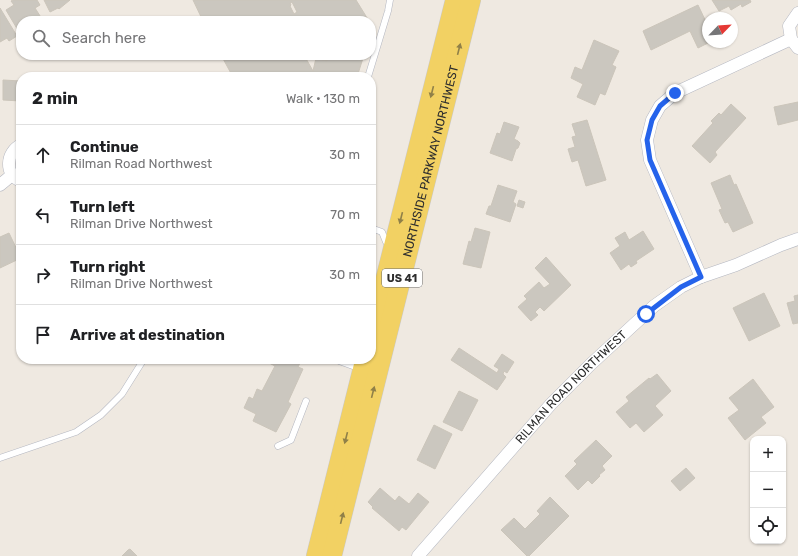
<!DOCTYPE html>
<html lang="en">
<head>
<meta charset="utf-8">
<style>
  :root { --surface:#fff; --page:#f6f6f6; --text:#202124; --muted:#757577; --line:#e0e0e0 }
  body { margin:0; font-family:Rubik,sans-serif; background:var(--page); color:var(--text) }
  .controls { position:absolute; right:12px; bottom:12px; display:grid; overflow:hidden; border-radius:8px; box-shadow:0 1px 3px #0004 }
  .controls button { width:36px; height:36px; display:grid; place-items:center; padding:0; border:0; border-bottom:1px solid var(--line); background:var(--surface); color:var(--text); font:20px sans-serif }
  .compass { position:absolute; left:702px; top:12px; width:36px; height:36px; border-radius:50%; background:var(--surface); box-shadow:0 1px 3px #0004; rotate:65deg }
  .stop { position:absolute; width:12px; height:12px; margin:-9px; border:3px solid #2563eb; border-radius:50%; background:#fff }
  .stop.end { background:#2563eb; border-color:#fff; box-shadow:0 1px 4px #0008 }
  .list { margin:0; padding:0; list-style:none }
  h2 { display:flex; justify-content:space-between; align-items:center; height:52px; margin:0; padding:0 16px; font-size:17px }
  h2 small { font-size:13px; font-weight:400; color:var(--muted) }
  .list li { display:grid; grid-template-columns:26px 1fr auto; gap:12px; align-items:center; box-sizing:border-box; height:60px; padding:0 16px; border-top:1px solid var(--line) }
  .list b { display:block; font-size:15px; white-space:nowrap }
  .list p { margin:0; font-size:13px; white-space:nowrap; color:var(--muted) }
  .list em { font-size:13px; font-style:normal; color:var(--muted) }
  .icon { flex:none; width:22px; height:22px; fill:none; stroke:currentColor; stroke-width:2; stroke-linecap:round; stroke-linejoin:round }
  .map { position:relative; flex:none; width:798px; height:556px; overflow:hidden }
  .search { position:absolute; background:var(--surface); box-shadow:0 1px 3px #0004; left:16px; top:16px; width:360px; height:44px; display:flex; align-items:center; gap:10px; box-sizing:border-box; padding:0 14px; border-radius:16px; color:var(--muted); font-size:15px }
  .panel { position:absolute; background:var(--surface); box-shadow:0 1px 3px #0004; left:16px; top:72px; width:360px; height:292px; border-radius:16px }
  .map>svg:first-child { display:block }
  .building { fill:#cbc7bf; stroke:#cbc5ba; fill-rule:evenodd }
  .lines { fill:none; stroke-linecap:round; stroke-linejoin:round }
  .service-casing { stroke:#b4b7c1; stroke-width:7 }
  .minor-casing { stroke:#b4b7c1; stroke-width:13 }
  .primary-casing { stroke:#c9c9c9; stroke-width:20 }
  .service { stroke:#fff; stroke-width:6 }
  .minor { stroke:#fff; stroke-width:12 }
  .primary { stroke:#f2d163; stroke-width:19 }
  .oneway { fill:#908048 }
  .route { stroke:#2563eb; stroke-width:5 }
  .labels { text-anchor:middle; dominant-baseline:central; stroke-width:3; stroke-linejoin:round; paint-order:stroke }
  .shield { fill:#fff; stroke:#6d6d6d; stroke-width:1 }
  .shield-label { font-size:11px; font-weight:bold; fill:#2e2e2e }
  .street-label { font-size:12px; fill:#2e2e2e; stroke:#fff }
</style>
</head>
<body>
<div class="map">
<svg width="798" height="556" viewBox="0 0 798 556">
  <rect width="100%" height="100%" fill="#efe9e1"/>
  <path class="building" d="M13,0H37L40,5L35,8L42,19L38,21H21V31L19,32L6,10L14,5L11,1Z
    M44,0H70L59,9L58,8L50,12Z
    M193,0H356L369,21H203ZM292,2L297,12L294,14L290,6L291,5L290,3Z
    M712,0H750L751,2L742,7L741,4L731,10L729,6L719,11Z
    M698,5L708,26V42H710L698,48L690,31L651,50L643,31Z
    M0,8L17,36L9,41L7,38L0,42Z
    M594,40L619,51L612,65L616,67L605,95L600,93L595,105L577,97L583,84L571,78L575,67L582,70Z
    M221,55H304L313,71L316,58L327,61L324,55H364L357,77H233Z
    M3,80L21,81V101L3,100Z
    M798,102V120L778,125L774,107Z
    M731,104L746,118L715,152L717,155L710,163L692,146L713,123L711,121L719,113L721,115Z
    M587,120L606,180L586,186L578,160L572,162L568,149L575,147L572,137L576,136L572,124Z
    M504,122L519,127L514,139L518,141L520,143L518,148L516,149L512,161L490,153L497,133L500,134Z
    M730,175L734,185L736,184L753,223L733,232L728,222L725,223L719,210L722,209L711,183Z
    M498,185L517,191L513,202L516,204L510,222L486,214L489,206H491Z
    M519,200L525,202L523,208L517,206Z
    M475,228L490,232L481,268L463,264L469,241L471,242Z
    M643,231L654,249L636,261L637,263L631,267L629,264L621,270L610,253L620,246L615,238L625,232L629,240Z
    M9,233L21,258L0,268V237Z
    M546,257L571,285L544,311L540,307L535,312L538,315L531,321L518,307L527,299L524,296L539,282L544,288L550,284L535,268Z
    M764,293L780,326L749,341L733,308Z
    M798,295V323L793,324L787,303L795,301L794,296Z
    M459,348L497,373L499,369L494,366L502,354L514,362L507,373L504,371L503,374L506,377L497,390L451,360Z
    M261,359H302L298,367L303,369L288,402L291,404L276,432L253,421L256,414L244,408L249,397L253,399L257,389L262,391L275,366Z
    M657,374L671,391L655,406L663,415L644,432L636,423L630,428L616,412L629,401L626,397L649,378L650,379Z
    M753,379L774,407L761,417L766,423L745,440L728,418L739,410L729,398Z
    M459,391L478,400L462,431L443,422Z
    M434,425L452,434L435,469L417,460Z
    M596,440L612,456L602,466L605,470L599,475L600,476L592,484L588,480L578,490L565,476L577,464L574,461Z
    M686,468L695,478L680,491L671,481Z
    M380,488L395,501L399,496L409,504L418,493L429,502L406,530L402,527L399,531L372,508L373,507L368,502Z
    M550,497L569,516L529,556H527L501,530L514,518L525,529L540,514L537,511Z
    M130,549L137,556H122L128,550Z"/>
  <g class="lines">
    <defs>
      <path id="service" d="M368,77L388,11L390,0
        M371,228L382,232L386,242L392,243
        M339,361L361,369
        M278,446L291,440L306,401
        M0,458L76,432L101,415L122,394L144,359"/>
      <g id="minor">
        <path d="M798,13L789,26L791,39L798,48"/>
        <path d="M21,145C6,152 4,175 21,181"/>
        <path d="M0,185L12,175"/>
        <path d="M701,277L650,160L647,140L652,120L660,106L675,93L791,39"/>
        <path id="s1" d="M418,556L551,404L591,364L654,306L681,287L701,277L736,265L781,245L798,239"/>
      </g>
      <g id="primary">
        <path d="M371,336L455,0"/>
        <path d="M316,556L365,359"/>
        <path id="s2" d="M332,556L471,0"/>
      </g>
    </defs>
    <use href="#service" class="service-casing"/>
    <use href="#minor" class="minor-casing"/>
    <use href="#primary" class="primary-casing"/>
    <use href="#service" class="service"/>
    <use href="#minor" class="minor"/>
    <use href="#primary" class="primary"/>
  </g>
  <defs><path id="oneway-solid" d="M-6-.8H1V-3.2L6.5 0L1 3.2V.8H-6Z"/></defs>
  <g class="oneway">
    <use href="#oneway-solid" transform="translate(459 49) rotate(-76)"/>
    <use href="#oneway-solid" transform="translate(432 92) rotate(104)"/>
    <use href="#oneway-solid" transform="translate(401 218) rotate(104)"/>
    <use href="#oneway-solid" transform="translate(373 392) rotate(-76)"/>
    <use href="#oneway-solid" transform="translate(346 438) rotate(104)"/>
    <use href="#oneway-solid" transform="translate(342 518) rotate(-76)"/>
  </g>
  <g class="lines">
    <path class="route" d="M646,314L681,287L701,277L650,160L647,140L652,120L660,106L675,93"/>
  </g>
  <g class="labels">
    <rect class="shield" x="382" y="269" width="40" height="18" rx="3"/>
    <g class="shield-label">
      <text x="402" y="278">US 41</text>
    </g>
    <g class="street-label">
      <text stroke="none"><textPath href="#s2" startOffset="407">NORTHSIDE PARKWAY NORTHWEST</textPath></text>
      <text stroke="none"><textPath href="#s1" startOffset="228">RILMAN ROAD NORTHWEST</textPath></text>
    </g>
  </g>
</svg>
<div class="controls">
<button>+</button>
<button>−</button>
<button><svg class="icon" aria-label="locate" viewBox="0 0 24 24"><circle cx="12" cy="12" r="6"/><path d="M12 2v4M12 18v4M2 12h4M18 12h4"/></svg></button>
</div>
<svg class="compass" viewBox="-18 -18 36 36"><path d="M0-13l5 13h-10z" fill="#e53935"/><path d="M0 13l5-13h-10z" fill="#757577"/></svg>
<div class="stop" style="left:646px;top:314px"></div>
<div class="stop end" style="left:675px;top:93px"></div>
<div class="search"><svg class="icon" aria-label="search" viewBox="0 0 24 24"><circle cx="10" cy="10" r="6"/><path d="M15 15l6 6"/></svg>Search here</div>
<section class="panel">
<h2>2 min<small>Walk · 130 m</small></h2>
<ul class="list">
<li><svg class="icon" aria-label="ahead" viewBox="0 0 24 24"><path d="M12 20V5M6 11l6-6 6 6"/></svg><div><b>Continue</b><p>Rilman Road Northwest</p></div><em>30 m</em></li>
<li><svg class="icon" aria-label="left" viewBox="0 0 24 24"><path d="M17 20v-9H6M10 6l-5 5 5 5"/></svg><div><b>Turn left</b><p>Rilman Drive Northwest</p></div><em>70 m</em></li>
<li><svg class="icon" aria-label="right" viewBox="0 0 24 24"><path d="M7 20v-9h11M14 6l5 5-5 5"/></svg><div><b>Turn right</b><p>Rilman Drive Northwest</p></div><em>30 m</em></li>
<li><svg class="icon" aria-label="arrive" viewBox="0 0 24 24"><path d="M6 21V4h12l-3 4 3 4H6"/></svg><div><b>Arrive at destination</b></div></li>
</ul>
</section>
</div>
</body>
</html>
